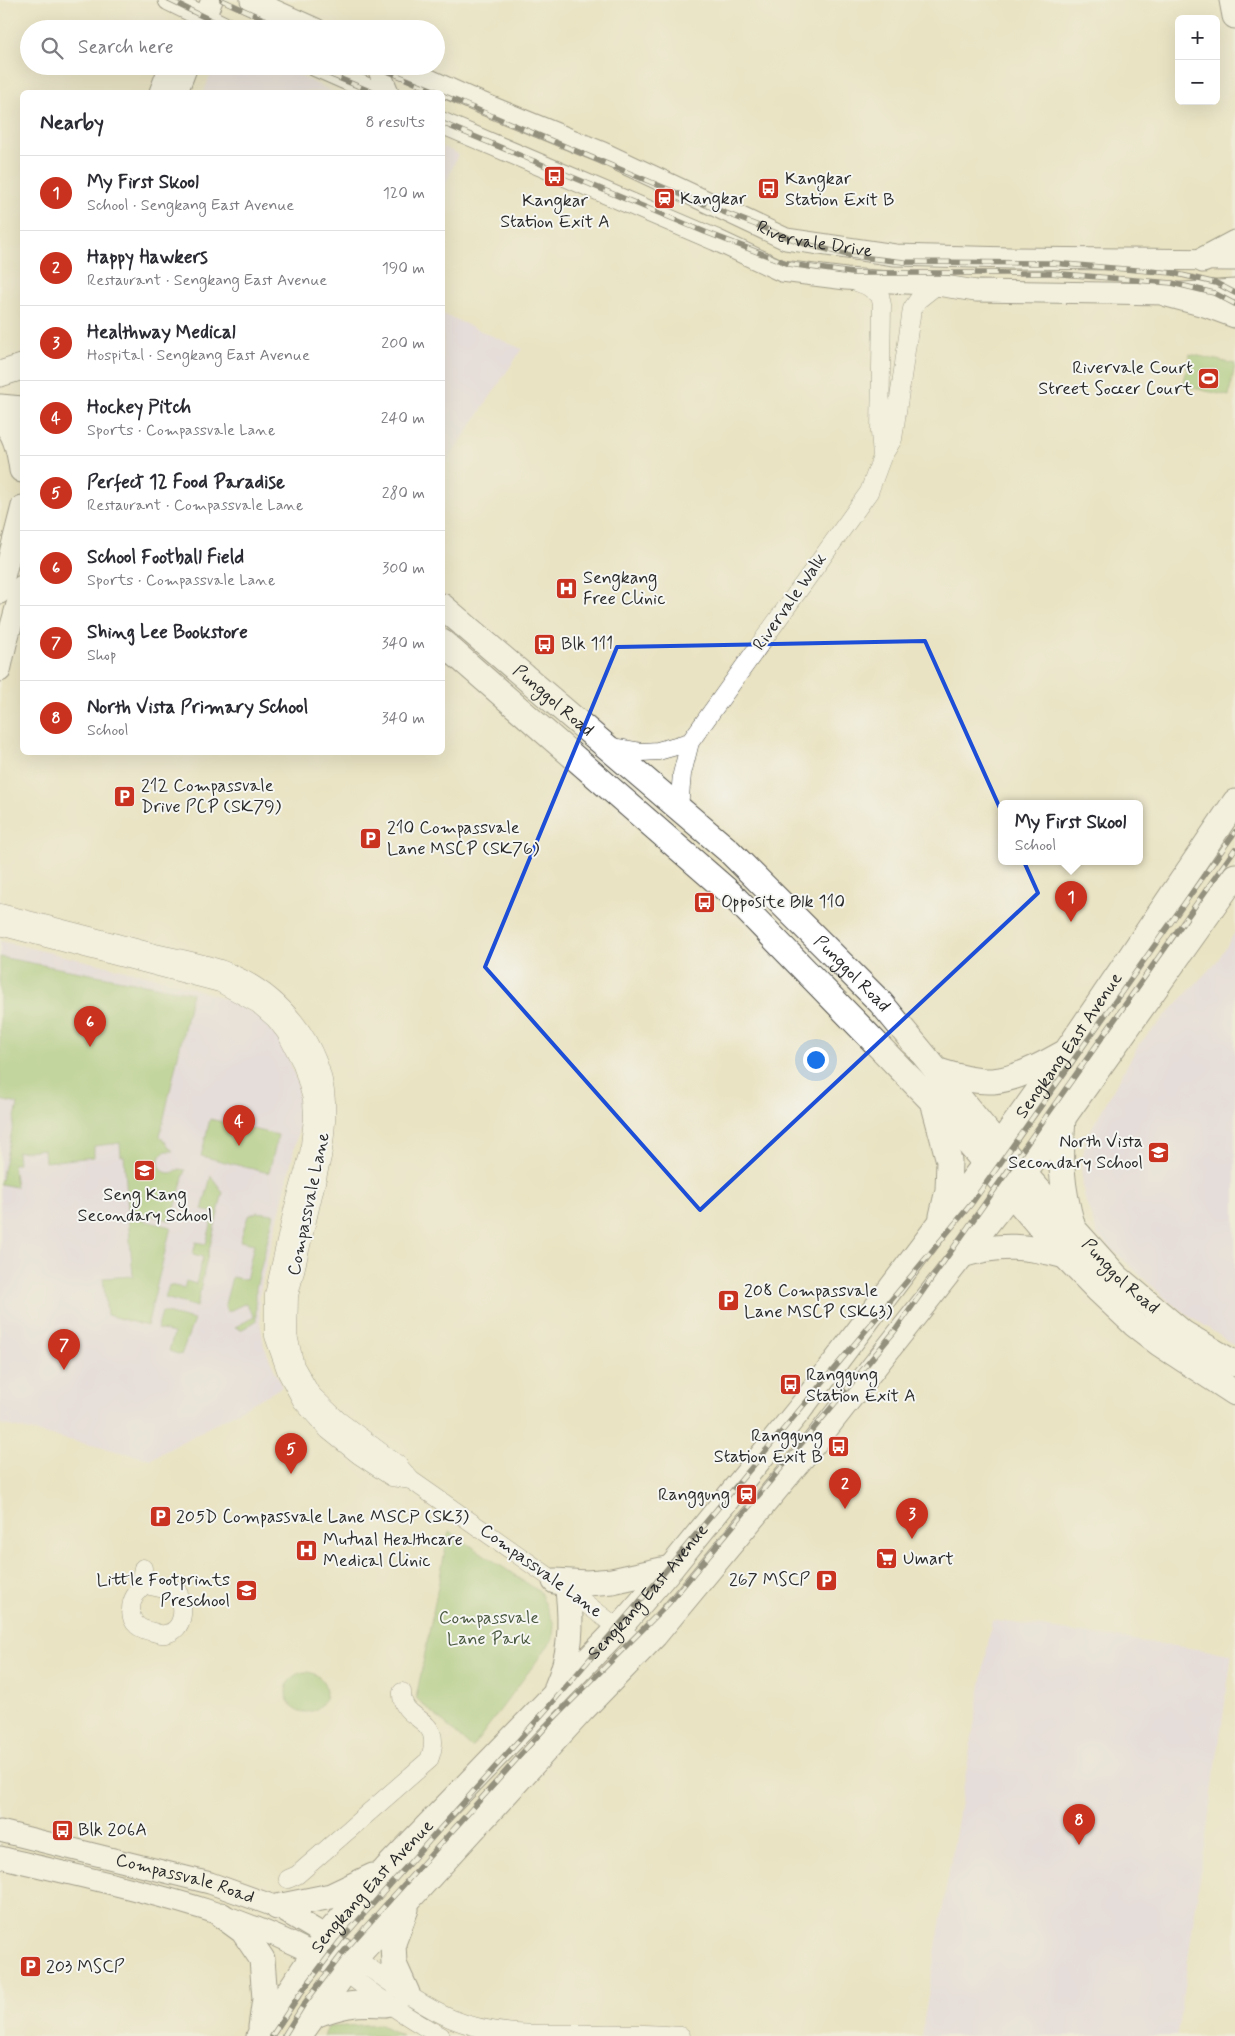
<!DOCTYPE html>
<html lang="en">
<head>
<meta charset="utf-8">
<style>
  :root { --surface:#fff; --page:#f7f7f7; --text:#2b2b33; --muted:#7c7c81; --line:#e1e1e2; --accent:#c8321e }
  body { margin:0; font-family:Mynerve,sans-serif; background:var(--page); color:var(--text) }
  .controls { position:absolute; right:15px; top:15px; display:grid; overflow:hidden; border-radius:8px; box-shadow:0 5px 20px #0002 }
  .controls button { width:45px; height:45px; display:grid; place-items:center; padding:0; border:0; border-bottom:1px solid var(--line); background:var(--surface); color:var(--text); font:25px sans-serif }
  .you { position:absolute; left:815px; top:1059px; width:18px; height:18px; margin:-12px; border:4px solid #fff; border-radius:50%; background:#1a73e8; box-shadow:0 0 0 8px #1a73e833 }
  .badge { display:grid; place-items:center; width:32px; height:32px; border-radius:50%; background:var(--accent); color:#fff; font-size:16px; font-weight:700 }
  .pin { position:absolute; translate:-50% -41px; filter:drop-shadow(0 1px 2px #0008) }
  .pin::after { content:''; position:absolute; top:26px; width:18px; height:15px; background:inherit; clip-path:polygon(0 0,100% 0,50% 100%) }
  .popup { position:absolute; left:998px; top:800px; width:145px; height:65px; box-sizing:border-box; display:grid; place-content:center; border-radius:8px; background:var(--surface); filter:drop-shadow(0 1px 4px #0005); font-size:16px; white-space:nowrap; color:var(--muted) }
  .popup b { font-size:19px; color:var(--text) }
  .popup::after { content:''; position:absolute; left:50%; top:100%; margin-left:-10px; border:10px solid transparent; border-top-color:var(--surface) }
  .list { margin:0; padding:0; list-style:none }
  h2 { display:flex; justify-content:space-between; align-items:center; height:65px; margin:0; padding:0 20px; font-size:21px }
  h2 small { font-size:16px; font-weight:400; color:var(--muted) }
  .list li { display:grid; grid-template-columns:32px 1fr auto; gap:15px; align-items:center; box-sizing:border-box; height:75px; padding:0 20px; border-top:1px solid var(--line) }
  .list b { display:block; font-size:19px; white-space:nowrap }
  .list p { margin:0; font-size:16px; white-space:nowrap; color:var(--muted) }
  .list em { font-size:16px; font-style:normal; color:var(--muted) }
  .icon { flex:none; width:28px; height:28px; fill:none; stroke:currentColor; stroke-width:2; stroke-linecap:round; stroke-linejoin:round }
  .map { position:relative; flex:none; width:1235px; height:2036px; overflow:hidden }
  .search { position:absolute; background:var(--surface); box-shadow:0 5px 20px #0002; left:20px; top:20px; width:425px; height:55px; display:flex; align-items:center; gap:12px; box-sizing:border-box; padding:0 18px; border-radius:28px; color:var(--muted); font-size:19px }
  .panel { position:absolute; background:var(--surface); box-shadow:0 5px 20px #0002; left:20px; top:90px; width:425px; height:665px; border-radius:8px }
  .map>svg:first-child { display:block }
  .built { fill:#e1d4f4 }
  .green { fill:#94c371; stroke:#60774e }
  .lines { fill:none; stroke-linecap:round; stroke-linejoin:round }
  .minor-casing { stroke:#484742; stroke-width:19 }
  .tertiary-casing { stroke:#484742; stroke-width:23 }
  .secondary-casing { stroke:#484742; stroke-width:27 }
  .minor { stroke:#fff; stroke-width:18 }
  .tertiary { stroke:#fff; stroke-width:21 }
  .secondary { stroke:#fff; stroke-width:25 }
  .rail-casing { stroke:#2b2b2b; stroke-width:5.5 }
  .rail { stroke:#f6f6f2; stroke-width:4; stroke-dasharray:11; stroke-linecap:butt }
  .marked { fill:none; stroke:#1d4ed8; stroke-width:4; stroke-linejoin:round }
  .labels { text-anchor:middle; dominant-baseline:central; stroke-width:4; stroke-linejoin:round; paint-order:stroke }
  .poi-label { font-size:18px; fill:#2b2b2b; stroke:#f6f6f2; text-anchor:start }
  .street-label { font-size:18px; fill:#2b2b2b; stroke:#f6f6f2 }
  .park-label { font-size:18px; fill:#4a5940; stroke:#f6f6f2 }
</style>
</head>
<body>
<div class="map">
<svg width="1235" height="2036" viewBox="0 0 1235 2036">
  <rect width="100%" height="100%" fill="#f6f6f2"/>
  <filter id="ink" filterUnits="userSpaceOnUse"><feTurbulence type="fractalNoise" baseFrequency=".02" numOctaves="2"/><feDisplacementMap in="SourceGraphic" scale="10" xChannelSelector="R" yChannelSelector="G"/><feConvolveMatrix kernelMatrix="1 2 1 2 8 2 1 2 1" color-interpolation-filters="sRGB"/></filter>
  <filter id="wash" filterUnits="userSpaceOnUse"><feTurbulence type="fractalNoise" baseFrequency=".0096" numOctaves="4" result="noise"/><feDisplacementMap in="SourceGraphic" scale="20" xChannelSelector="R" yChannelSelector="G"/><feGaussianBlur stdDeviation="1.12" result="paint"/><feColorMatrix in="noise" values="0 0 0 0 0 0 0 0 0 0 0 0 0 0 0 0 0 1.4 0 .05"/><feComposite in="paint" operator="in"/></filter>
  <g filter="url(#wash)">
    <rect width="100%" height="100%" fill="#eae3c3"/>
    <path class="built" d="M214,66H279L333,92H204Z
      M443,147L458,154L443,191Z
      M443,314L522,349L443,468Z
      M1235,932V1346L1169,1302L1098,1236L1084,1196L1081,1166L1086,1138L1139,1044L1218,960Z
      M0,941L168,980L229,1000L262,1018L284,1046L298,1084L299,1128L281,1207L264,1272L259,1298L260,1321L264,1346L282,1387L151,1459L0,1424Z
      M992,1620L1232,1654L1177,2036H921Z"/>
    <path class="green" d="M1190,354L1235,364L1229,396L1183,386Z
      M0,957L192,993L160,1136L173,1151H166L160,1156C156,1170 168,1178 179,1169L185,1170L172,1221L128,1209L124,1156H121L120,1143L94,1146V1157L45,1162L44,1149L17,1152L18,1164H13L16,1187L0,1184L18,1104L0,1100Z
      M210,1119L278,1135L269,1173L201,1156Z
      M211,1176L223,1192L204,1271L197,1307L165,1298L169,1285L184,1288L186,1281L196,1284L203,1257L193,1254L196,1242L206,1244L214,1213L202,1210Z
      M257,1212L274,1214L256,1288V1321L241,1330L235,1327L254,1317L246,1303L227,1312L225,1304L232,1277L246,1280L254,1244L240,1241L248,1216Z
      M128,1217L171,1227L147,1326L107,1315L103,1278L133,1276Z
      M162,1312L194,1320L181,1355L169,1351L174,1333L157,1329Z
      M449,1531L540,1592L554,1624L553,1639L472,1748L416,1698Z
      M286 1692a20 20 0 1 1 40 0a20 20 0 1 1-40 0Z
      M379,2024L402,2036H324L328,2027Z"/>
  </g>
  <g filter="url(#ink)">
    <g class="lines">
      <defs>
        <path id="minor" d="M854,281L867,286L880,295L882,305L880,432L882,457
          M607,746L642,752L658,751L690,742
          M679,808L682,774L690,742L869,492L882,457L893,439L912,309L918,300L937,285
          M0,913C48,925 95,937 143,950C169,957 204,962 228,972C280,993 322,1043 326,1101C327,1119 325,1139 322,1157L289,1296L288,1335L295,1366L311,1394L338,1420L397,1464L411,1480L568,1590L644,1648
          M0,926L220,983L258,1004L275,1019L286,1033L302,1064L312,1099L313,1118L309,1154L293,1210L274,1295V1336L287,1373L302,1401L328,1430L359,1455L392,1477L411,1480
          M140,1583L143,1568
          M146,1585L178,1592C185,1606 185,1631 165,1634C162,1635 157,1633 153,1632C140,1629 131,1625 131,1610C131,1598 137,1591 146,1585Z
          M288,1879L297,1875L429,1760C447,1714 400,1724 402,1692
          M355,1958C386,1979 417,2004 452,2019C493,2036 539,2034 583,2034C616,2033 649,2034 681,2036
          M345,1972C376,1996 405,2017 441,2036"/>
        <g id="tertiary">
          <path d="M169,0L228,29"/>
          <path d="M251,0L316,29"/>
          <path d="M200,29L212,0"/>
          <path d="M316,66L375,92"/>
          <path d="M377,66L388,92"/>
          <path id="s1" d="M399,66L469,98L603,153L786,239L895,255L1010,258L1235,260"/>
          <path d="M160,92L170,66"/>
          <path d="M177,92L187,66"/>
          <path d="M442,123L716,240L782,271L846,279L937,285L976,291L1167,294L1235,290"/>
          <path d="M0,593L22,506"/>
          <path d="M0,671L6,644L22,586"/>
          <path id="s2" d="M0,1831L210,1883L277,1907L326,1936L355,1958"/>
          <path d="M0,1857C117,1886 241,1907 345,1972"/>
        </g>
        <g id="secondary">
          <path d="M1232,0L1235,16"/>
          <path d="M1203,260L1235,243"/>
          <path d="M1167,294L1208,305L1235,315"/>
          <path d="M0,374L22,367"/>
          <path d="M0,407L22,409"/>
          <path d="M0,420C16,429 20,454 22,470"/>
          <path id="s3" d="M442,606L729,851L881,1003L999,1146L1117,1277L1183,1333L1235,1364"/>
          <path d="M442,642L730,893L933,1102L1065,1256L1099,1291L1134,1324L1160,1344L1235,1393"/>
          <path d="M936,1070C954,1076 974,1082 993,1081C1016,1079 1041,1066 1062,1054"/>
          <path d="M935,1109L949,1161L948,1190L942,1216"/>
          <path d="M1063,1118C1060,1157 1061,1186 1072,1224"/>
          <path d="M962,1255C1000,1243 1028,1246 1065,1256"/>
          <path d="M555,1581L587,1583L612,1581L671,1568"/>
          <path d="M557,1687C571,1655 572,1625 568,1590"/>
          <path d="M277,1907L331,1896L373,1876"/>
          <path d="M406,1909L393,1943L394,1964L407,1993"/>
          <path d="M221,1915L243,1931L262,1959L265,1999L261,2027"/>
          <path d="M312,2016C340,2005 355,2002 385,2004"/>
          <path id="s4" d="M259,2036L326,1936L386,1869L619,1628L671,1568L800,1409L1009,1132L1066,1052L1235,802"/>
          <path d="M299,2036L355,1958L583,1709L655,1635L814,1443L1011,1193L1063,1118L1235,876"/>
        </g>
      </defs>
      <use href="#minor" class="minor-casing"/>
      <use href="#tertiary" class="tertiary-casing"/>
      <use href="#secondary" class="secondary-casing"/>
      <use href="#minor" class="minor"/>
      <use href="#tertiary" class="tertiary"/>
      <use href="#secondary" class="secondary"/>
      <defs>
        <path id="rail" d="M169,0L229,29
          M222,0L285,29
          M310,66L372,92
          M375,66L438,92
          M442,95L713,208L802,243L852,256L904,262L1052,263L1173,273L1216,283L1235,293
          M442,123L705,232L789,264L852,273H1050L1172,283L1214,293L1235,304
          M272,2036L297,1998L340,1941L545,1711L652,1587L972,1203L1235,832
          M284,2036L304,2004L345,1950L551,1721L669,1603L894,1332L1235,849"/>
      </defs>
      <use href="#rail" class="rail-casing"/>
      <use href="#rail" class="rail"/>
    </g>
  </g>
  <path d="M0 0H1235V2036H0ZM925,641L1038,893L700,1210L485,967L617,647Z" fill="#eae3c3" fill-opacity=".55" fill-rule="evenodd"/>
  <path class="marked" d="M925,641L1038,893L700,1210L485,967L617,647Z"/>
  <defs>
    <symbol id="bus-square" viewBox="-11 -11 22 22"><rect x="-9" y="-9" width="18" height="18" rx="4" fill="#c8321e" stroke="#f6f6f2"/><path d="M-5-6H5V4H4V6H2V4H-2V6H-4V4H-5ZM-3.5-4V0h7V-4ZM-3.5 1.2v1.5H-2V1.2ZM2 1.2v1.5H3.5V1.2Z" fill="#fff"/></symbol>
    <symbol id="station-square" viewBox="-11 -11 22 22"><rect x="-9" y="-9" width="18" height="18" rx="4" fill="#c8321e" stroke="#f6f6f2"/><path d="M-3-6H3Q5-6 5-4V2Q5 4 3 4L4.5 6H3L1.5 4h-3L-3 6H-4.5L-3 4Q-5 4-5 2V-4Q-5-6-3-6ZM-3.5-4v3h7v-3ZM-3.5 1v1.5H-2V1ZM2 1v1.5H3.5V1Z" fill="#fff"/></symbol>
    <symbol id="stadium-square" viewBox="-11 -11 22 22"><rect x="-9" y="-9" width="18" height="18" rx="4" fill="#c8321e" stroke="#f6f6f2"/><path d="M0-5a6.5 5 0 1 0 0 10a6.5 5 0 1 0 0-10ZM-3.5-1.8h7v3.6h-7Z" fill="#fff"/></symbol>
    <symbol id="hospital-square" viewBox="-11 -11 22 22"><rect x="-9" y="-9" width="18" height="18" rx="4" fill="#c8321e" stroke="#f6f6f2"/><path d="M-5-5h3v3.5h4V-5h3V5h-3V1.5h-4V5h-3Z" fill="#fff"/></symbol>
    <symbol id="parking-square" viewBox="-11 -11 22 22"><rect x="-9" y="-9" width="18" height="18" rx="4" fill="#c8321e" stroke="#f6f6f2"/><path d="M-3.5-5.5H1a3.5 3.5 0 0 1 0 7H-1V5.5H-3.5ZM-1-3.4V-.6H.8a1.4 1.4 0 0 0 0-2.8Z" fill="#fff"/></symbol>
    <symbol id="school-square" viewBox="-11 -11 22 22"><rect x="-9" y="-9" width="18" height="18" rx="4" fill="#c8321e" stroke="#f6f6f2"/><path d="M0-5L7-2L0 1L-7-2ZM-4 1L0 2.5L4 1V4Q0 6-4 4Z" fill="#fff"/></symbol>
    <symbol id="supermarket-square" viewBox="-11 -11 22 22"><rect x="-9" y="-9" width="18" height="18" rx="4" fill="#c8321e" stroke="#f6f6f2"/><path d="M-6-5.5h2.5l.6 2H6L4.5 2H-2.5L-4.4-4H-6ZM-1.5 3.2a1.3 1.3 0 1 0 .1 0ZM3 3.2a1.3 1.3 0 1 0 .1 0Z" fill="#fff"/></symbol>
  </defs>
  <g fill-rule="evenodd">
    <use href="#bus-square" x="542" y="164" width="25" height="25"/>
    <use href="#bus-square" x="756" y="176" width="25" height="25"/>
    <use href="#station-square" x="652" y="186" width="25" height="25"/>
    <use href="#stadium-square" x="1196" y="366" width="25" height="25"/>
    <use href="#hospital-square" x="554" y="576" width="25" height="25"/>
    <use href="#bus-square" x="532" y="632" width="25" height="25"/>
    <use href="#parking-square" x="112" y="784" width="25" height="25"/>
    <use href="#parking-square" x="358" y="826" width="25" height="25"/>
    <use href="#bus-square" x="692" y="890" width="25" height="25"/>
    <use href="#school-square" x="1146" y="1140" width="25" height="25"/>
    <use href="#school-square" x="132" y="1158" width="25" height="25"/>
    <use href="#parking-square" x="716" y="1288" width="25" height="25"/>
    <use href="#bus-square" x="778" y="1372" width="25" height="25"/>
    <use href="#bus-square" x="826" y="1434" width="25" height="25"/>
    <use href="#station-square" x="734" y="1482" width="25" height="25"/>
    <use href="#parking-square" x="148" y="1504" width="25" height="25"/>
    <use href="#hospital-square" x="294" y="1538" width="25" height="25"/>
    <use href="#supermarket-square" x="874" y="1546" width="25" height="25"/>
    <use href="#parking-square" x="814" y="1568" width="25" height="25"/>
    <use href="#school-square" x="234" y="1578" width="25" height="25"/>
    <use href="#bus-square" x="50" y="1818" width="25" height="25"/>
    <use href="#parking-square" x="18" y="1954" width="25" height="25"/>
  </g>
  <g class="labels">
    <g class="poi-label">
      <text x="785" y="179">Kangkar<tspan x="785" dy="21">Station Exit B</tspan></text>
      <text x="680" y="199">Kangkar</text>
      <text x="555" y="201" text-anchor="middle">Kangkar<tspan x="555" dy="21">Station Exit A</tspan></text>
      <text x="1193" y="368" text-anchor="end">Rivervale Court<tspan x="1193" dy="21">Street Soccer Court</tspan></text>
      <text x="583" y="578">Sengkang<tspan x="583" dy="21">Free Clinic</tspan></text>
      <text x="561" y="644">Blk 111</text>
      <text x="141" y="786">212 Compassvale<tspan x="141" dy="21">Drive PCP (SK79)</tspan></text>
      <text x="387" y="828">210 Compassvale<tspan x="387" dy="21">Lane MSCP (SK76)</tspan></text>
      <text x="721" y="902">Opposite Blk 110</text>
      <text x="1143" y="1142" text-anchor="end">North Vista<tspan x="1143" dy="21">Secondary School</tspan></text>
      <text x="145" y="1195" text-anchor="middle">Seng Kang<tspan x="145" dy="21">Secondary School</tspan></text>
      <text x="744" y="1291">208 Compassvale<tspan x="744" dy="21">Lane MSCP (SK63)</tspan></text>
      <text x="806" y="1375">Ranggung<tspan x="806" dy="21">Station Exit A</tspan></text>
      <text x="823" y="1436" text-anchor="end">Ranggung<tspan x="823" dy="21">Station Exit B</tspan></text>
      <text x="730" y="1495" text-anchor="end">Ranggung</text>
      <text x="176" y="1517">205D Compassvale Lane MSCP (SK3)</text>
      <text x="323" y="1540">Mutual Healthcare<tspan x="323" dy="21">Medical Clinic</tspan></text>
      <text x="903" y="1559">Umart</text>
      <text x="230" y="1580" text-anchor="end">Little Footprints<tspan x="230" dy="21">Preschool</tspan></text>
      <text x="810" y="1580" text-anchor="end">267 MSCP</text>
      <text x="78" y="1830">Blk 206A</text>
      <text x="46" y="1967">203 MSCP</text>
    </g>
    <g class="street-label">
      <text stroke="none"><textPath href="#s1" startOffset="452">Rivervale Drive</textPath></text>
      <text transform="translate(790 602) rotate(-55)">Rivervale Walk</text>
      <text stroke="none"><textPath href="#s3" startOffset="146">Punggol Road</textPath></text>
      <text stroke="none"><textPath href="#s3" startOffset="551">Punggol Road</textPath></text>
      <text stroke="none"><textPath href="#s4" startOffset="1282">Sengkang East Avenue</textPath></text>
      <text transform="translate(309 1204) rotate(-78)">Compassvale Lane</text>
      <text stroke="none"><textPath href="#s3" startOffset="956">Punggol Road</textPath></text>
      <text transform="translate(541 1571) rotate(36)">Compassvale Lane</text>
      <text stroke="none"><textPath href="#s4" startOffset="592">Sengkang East Avenue</textPath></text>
      <text stroke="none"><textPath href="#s2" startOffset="191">Compassvale Road</textPath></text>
      <text stroke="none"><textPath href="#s4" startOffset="188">Sengkang East Avenue</textPath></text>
    </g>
    <g class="park-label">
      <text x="489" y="1618">Compassvale<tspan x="489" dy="21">Lane Park</tspan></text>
    </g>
  </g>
</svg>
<div class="controls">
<button>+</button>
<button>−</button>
</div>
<div class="you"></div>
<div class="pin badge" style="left:1071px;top:922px">1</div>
<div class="popup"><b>My First Skool</b>School</div>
<div class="pin badge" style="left:845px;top:1509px">2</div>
<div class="pin badge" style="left:912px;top:1539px">3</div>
<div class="pin badge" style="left:239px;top:1146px">4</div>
<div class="pin badge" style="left:291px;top:1474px">5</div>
<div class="pin badge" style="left:90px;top:1047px">6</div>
<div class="pin badge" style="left:64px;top:1370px">7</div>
<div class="pin badge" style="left:1079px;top:1845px">8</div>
<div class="search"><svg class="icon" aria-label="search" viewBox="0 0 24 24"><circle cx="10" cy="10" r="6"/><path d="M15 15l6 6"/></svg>Search here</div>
<section class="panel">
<h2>Nearby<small>8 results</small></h2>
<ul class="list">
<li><span class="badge">1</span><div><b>My First Skool</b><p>School · Sengkang East Avenue</p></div><em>120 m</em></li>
<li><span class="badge">2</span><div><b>Happy Hawkers</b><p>Restaurant · Sengkang East Avenue</p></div><em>190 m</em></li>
<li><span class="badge">3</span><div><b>Healthway Medical</b><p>Hospital · Sengkang East Avenue</p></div><em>200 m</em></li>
<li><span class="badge">4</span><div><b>Hockey Pitch</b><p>Sports · Compassvale Lane</p></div><em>240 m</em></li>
<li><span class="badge">5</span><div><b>Perfect 12 Food Paradise</b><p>Restaurant · Compassvale Lane</p></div><em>280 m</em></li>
<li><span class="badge">6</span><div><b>School Football Field</b><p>Sports · Compassvale Lane</p></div><em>300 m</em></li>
<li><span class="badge">7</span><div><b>Shing Lee Bookstore</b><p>Shop</p></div><em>340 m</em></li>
<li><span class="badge">8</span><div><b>North Vista Primary School</b><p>School</p></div><em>340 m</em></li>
</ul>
</section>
</div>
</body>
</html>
